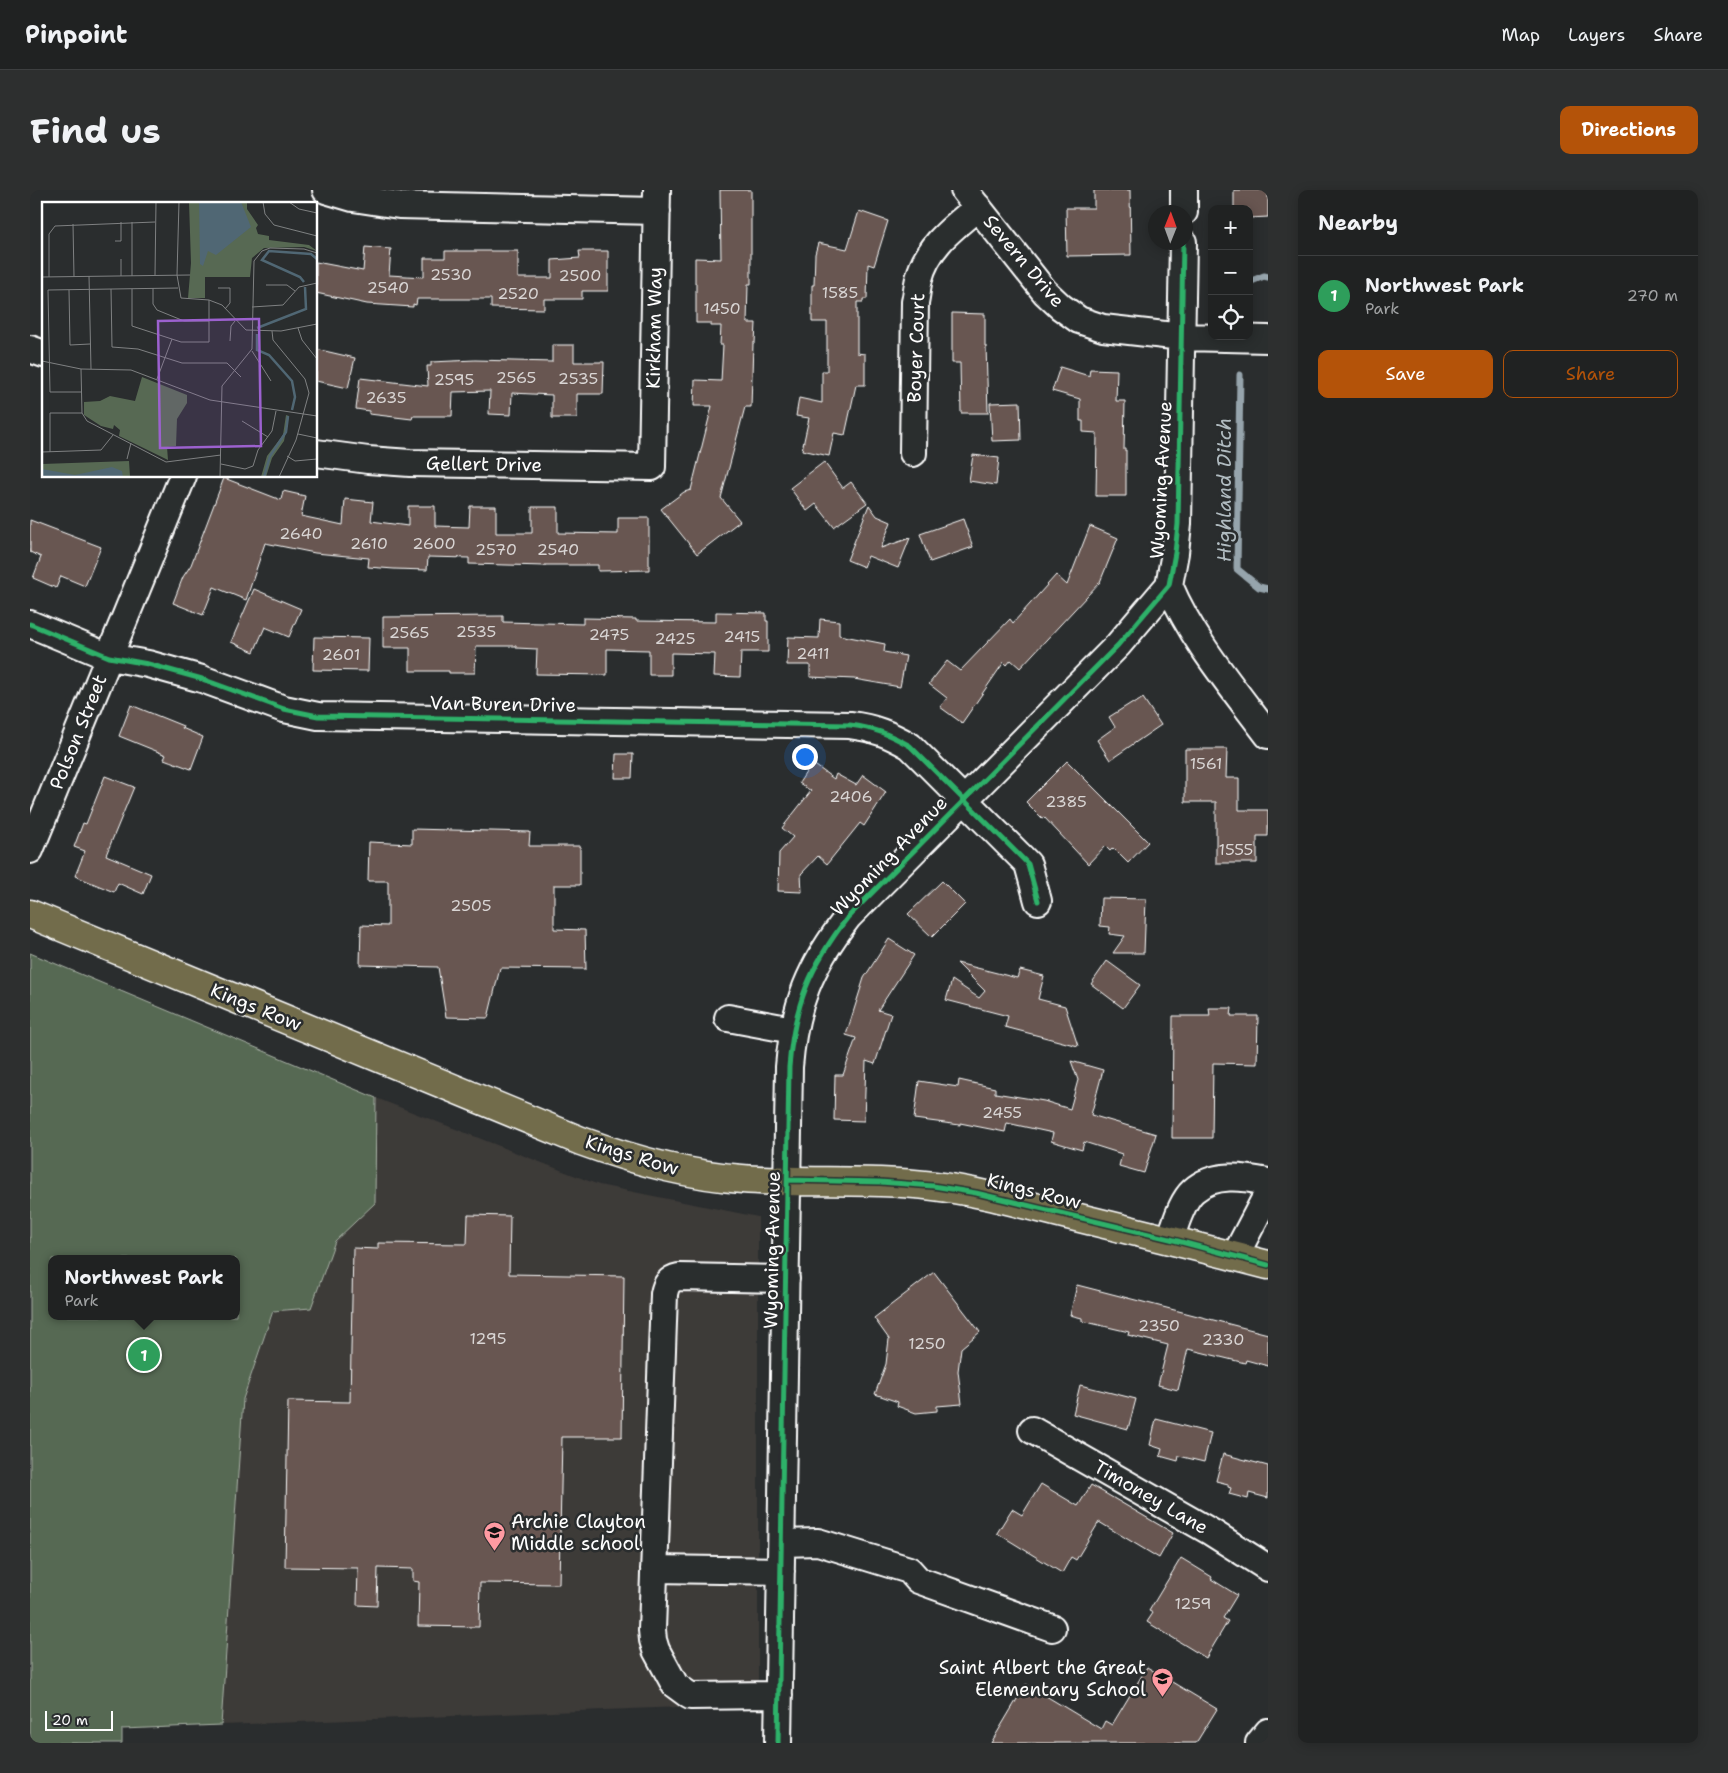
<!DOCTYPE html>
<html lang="en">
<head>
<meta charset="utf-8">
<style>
  :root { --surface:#202222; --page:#2d2f2f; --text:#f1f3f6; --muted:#a2a4a5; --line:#3d3f40; --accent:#b45309 }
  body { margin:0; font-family:"Shantell Sans",sans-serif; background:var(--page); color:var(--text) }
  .controls { position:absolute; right:15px; top:15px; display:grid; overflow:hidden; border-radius:10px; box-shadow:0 2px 12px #0003 }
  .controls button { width:45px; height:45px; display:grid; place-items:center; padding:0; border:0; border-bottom:1px solid var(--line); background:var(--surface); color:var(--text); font:25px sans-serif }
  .compass { position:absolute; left:1118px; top:15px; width:45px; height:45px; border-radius:50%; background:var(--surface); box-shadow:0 2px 12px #0003; rotate:1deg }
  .scale { position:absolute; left:15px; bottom:12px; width:68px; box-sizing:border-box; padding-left:5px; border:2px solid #fff; border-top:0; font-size:14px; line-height:18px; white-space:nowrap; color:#fff; -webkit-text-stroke:4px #2a2d2e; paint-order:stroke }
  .you { position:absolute; left:774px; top:566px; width:18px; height:18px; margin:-12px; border:4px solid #fff; border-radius:50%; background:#1a73e8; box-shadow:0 0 0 8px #1a73e833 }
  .badge { display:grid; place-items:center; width:32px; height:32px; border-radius:50%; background:var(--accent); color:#fff; font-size:16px; font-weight:700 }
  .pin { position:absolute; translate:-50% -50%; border:2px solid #fff; box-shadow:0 1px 5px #0006 }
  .popup { position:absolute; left:18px; top:1065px; width:192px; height:65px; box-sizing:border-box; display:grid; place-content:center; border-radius:10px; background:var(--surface); filter:drop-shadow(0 1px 4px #0005); font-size:16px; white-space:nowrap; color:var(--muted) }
  .popup b { font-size:19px; color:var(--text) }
  .popup::after { content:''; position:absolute; left:50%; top:100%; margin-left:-10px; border:10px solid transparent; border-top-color:var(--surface) }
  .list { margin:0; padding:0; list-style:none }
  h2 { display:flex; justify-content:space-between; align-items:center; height:65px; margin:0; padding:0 20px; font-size:21px }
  h2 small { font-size:16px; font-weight:400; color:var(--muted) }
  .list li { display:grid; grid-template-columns:32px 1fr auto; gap:15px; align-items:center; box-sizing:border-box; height:80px; padding:0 20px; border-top:1px solid var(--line) }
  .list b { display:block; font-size:19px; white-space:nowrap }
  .list p { margin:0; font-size:16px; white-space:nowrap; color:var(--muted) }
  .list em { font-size:16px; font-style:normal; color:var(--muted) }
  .actions { display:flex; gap:10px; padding:15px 20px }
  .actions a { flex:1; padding:11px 0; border:1px solid var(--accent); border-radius:10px; text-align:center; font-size:18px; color:var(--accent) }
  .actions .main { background:var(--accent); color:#fff }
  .icon { flex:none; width:28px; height:28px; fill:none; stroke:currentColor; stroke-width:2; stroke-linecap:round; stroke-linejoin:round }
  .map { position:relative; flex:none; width:1238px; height:1553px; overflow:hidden; border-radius:10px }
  header { display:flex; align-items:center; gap:30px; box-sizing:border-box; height:70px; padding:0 25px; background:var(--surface); border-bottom:1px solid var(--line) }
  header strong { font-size:24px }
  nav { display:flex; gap:28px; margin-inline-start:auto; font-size:18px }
  .intro { display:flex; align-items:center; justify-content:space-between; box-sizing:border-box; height:120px; padding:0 30px }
  h1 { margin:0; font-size:35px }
  .button { padding:12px 22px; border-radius:10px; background:var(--accent); color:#fff; font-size:18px; font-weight:700 }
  main { display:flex; gap:30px; padding:0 30px }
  aside { flex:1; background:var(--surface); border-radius:10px; box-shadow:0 2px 12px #0003 }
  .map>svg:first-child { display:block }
  .built { fill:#3d3a38 }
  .green { fill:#576953; stroke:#abb4a9; fill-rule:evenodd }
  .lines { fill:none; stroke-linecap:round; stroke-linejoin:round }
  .stream { stroke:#96a4ac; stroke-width:7 }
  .building { fill:#685751; stroke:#fff }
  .minor-casing { stroke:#fff; stroke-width:30 }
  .major-casing { stroke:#fff; stroke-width:31 }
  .minor { stroke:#2a2d2e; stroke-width:26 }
  .major { stroke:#726c4b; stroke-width:28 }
  .cycleway-casing { stroke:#2a2d2e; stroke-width:8 }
  .cycleway { stroke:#2db169; stroke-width:5 }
  .labels { text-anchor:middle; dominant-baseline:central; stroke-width:5; stroke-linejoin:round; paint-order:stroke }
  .number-label { font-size:16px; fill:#d9d5d4 }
  .street-label { font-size:19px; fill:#fff; stroke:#2a2d2e }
  .poi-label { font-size:19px; fill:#fff; stroke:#2a2d2e; text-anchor:start }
  .water-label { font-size:20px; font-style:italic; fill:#b0bbc0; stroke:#2a2d2e }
  .inset-river { fill:none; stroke:#506774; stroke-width:2.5 }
  .inset-road { fill:none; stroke:#7f8182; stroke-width:1 }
  .view { fill:#9c61cf; fill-opacity:0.15; stroke:#9c61cf; stroke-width:2.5 }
  .inset-edge { fill:none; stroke:#fff; stroke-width:2.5 }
</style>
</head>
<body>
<header>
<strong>Pinpoint</strong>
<nav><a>Map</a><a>Layers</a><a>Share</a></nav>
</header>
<div class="intro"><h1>Find us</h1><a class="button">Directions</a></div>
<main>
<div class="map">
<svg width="1238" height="1553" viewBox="0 0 1238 1553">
  <rect width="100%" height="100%" fill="#2a2d2e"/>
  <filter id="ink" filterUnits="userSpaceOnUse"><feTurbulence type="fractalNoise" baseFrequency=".02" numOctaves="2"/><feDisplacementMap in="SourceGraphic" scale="10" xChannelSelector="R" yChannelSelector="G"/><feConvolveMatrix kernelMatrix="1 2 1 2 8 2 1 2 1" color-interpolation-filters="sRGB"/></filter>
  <g filter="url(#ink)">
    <path class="built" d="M346,908L569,995L728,1027V1514L191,1535L213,1209L244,1121L281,1118L305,1051L345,1013Z"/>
    <path class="green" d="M0,763L346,908L345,1013L305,1051L281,1118L243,1121L213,1209L191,1535L92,1539V1553H0ZM22,1069H206V1126H22Z"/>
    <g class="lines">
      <path class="stream" d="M1219,92L1234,86L1238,87
        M1210,185L1207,379L1229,397L1238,399"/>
    </g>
    <path class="building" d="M690,0H721V94H718L717,133H726L725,153H723L721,217H715L691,308L710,331L667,364L631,319L654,302L661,300L682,216H664L665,190L691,191L693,155H690L691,136H681V133H666V93H665V68L691,69Z
      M1064,0H1100L1101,65L1037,66L1036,18H1064Z
      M1204,0H1238V27L1219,28V19H1204Z
      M829,21L858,31L844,76L838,74L837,109H833V112H827V163L835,164V195H826L815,245L804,243L799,266L772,260L779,228L766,226L769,208L792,213V181H797V132H782V95H784L785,64L788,53L817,59Z
      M335,57L361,59L359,85L394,87V68H415V61H488V88H522V70L550,68L549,61H578V101H552V109H514V119L461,118V109H387L386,115L383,114V117L337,114L286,103V72L333,81Z
      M922,123L955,124V156H956L958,223H931L930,173H922Z
      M522,155H544V172H574L573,204H547V228H522V205L482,203L481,225L459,224L460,201L423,202L422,226H383L382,229L339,224V221L326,219L330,188L398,196L397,176H401V172L445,170L522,172Z
      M286,159L325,168L318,198L286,191Z
      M1030,177L1059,186L1060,179L1087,180L1086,211H1095L1094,260H1096V306H1066L1067,243L1053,242V231H1050V209L1022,201Z
      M990,212L991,250L962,251L960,213Z
      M943,265L969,268L966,295L939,291Z
      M794,272L813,298L821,292L837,313L804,337L786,314L777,321L760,298Z
      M194,288L251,310L253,301L275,306L271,326L313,335L315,309L343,312L341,331L378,336V316H405V336L439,337L440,316H466V343H502V317H528V343L588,344V328H619V380L568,381V375H515V376L439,374V368L398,367L397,380L364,379L338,377L339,368L285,363L235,353L216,410L184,397L173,425L143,413L153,387L161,375Z
      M839,315L847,326L861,332L851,358L880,348L868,378L838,366L834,377L817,370Z
      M933,329L943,357L900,372L890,344Z
      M0,330L71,357L55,396L31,386L26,398L3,388L11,367L0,362Z
      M1060,336L1088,348L1070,392L990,478L981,470L977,475L974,472L932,533L910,517L917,508L899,494L917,471L930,481L980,429L983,433L1026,385L1037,395Z
      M224,399L271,419L259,447L235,437L224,462L201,452Z
      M686,422L736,423V431H738V462H711L710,487L684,486L685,464L641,463V485H619V460L577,459V485L506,484L507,459L486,458V456H446L445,483H419V481H380V458H353V427L473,426V432L553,434V428L606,429V431L686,432Z
      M790,429L809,431V445L855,454L854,462L876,466L870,497L824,489L780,487V475H757L758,447L789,448Z
      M284,447L339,448L338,481L283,480Z
      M1113,508L1131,535L1080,570L1067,550L1085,537L1079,527L1103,512L1104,514Z
      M101,515L153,536L152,538L173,547L161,579L134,569L136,565L89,546Z
      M1155,559H1197L1196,588H1209V620H1238V646H1227V673H1186V612H1155Z
      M586,564H603L602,588H585Z
      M1037,571L1118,652L1098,673L1083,658L1080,661L1075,656L1058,674L1014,627L1012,628L996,612Z
      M782,573L804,589L806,584L826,595L833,585L856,602L834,636L830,633L797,674L788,666L771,684L772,702L748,701L749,663L763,647L752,638L781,601L769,593Z
      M75,586L104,597L76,665L121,684L113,704L88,693L84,702L45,686L55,661L44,657L53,633L56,634Z
      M382,639L500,642L499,656H550V695H524V739L555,740L556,779L470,778L458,828L416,827L408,777L330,775L331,735L358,736V691H338L339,652L382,654Z
      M912,691L935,714L902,747L878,724Z
      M1071,708L1116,709L1114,763H1083L1095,746L1079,744L1080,737L1070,736Z
      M859,749L884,765L848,820L861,824L845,874L836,871L834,931L804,930L805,885H813L826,848L816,845L834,788Z
      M1077,771L1110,795L1093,818L1061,794Z
      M927,773L987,788L990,780L1014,786L1008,809L1035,816L1048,856L975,837L978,826L916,810L922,790L949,808L955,801Z
      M1179,818H1202L1201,826H1228L1227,874L1183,873L1182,948H1142L1143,826H1180Z
      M1041,871L1073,880L1061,925L1126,944L1114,983L1089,976L1092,964L1054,952L1052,960L1021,951L1023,943L977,933L975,942L930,933V935L884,929L889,891L928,897L929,890L965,898V903L1014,911L1040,919L1048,890Z
      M438,1025L480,1026L479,1084L594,1086L592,1247H532L529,1394L450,1393L449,1437L388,1436L389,1392L383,1391V1379L348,1378L347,1416L327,1415L328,1378L255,1377L258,1211L320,1212L323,1058L348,1059V1053L437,1054Z
      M904,1082L950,1142L931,1158L928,1181L932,1214L907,1216V1221L886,1223L867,1216L868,1212L845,1204L856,1174L859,1149L844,1128Z
      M1047,1095L1238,1144V1176L1216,1170L1215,1173L1158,1159L1148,1200L1128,1195L1138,1155L1098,1145L1099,1142L1052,1131V1128L1040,1125Z
      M1050,1195L1106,1209L1098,1239L1043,1224Z
      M1126,1229L1181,1243L1174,1272L1149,1266L1148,1271L1130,1266L1132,1259L1120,1255Z
      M1193,1264L1238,1276V1308L1219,1303L1218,1309L1199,1304L1201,1298L1198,1297V1294L1186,1291Z
      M1011,1294L1048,1316L1061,1295L1143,1343L1129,1368L1069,1332L1046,1370L1041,1367L1032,1383L967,1343L982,1319L992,1325Z
      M1151,1368L1182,1387L1181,1389L1207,1405L1193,1428L1198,1431L1176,1468L1117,1432L1123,1423L1119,1421Z
      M1117,1477L1187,1519L1166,1553H961L996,1494L1071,1539L1075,1531L1082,1535Z"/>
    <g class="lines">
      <defs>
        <path id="minor" d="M296,0L323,8L369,15L627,21
          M934,0L1015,102L1031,117L1049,130L1073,138L1152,147L1238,149
          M1154,22V0
          M0,159L14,164
          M286,263L338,270L380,273L622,277L627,0
          M883,263L885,112C887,104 887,96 889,89C897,56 924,37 948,17
          M1139,395C1162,450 1203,498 1238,545
          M0,434L79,467L118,474L172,489L254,519L288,526L820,535C844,538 859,544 880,556L998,674L1008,711
          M0,660L153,286
          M698,828L763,840
          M1140,1049C1146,1034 1151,1012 1163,1001C1184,982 1214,987 1238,992
          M1205,1066L1238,1003
          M1002,1240L1181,1342L1238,1378
          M752,1353L788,1352L879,1380L888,1390L1022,1438
          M624,1379L751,1381
          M749,1505L660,1506L645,1495L626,1460L623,1450L622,1440L634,1104C636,1094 639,1089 649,1087L756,1089
          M748,1553L759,877C764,815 780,776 818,727L1088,455L1139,395L1145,363L1148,334L1153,52
          M1229,1553L1238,1542"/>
        <path id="major" d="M0,724L551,951C603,970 656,985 712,989C776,994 840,988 904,996C947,1001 988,1013 1029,1023C1099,1040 1169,1057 1238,1075"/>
      </defs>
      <use href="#minor" class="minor-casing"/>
      <use href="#major" class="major-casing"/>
      <use href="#minor" class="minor"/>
      <use href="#major" class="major"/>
      <defs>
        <path id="cycleway" d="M0,434L79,467L118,474L172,489L254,519L288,526L820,535C844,538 859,544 880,556L998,674L1008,711
          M758,990L850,992L903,996L946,1003L1140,1049L1238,1075
          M748,1553L759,877C764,815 780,776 818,727L1088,455L1139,395L1145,363L1148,334L1153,52"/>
      </defs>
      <use href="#cycleway" class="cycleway-casing"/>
      <use href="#cycleway" class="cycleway"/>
    </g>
  </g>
  <defs>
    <symbol id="school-pin" viewBox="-11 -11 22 30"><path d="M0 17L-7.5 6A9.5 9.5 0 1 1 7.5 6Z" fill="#ff9aa2" stroke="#2a2d2e"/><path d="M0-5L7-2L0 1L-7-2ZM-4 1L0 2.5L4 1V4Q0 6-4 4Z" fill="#111"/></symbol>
  </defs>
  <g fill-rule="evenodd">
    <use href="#school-pin" x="452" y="1330" width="25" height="34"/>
    <use href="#school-pin" x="1120" y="1476" width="25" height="34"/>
  </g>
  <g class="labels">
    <g class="number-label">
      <text x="421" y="84">2530</text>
      <text x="550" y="85">2500</text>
      <text x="358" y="97">2540</text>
      <text x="810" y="102">1585</text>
      <text x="488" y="103">2520</text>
      <text x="692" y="118">1450</text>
      <text x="486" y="187">2565</text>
      <text x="548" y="188">2535</text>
      <text x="424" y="189">2595</text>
      <text x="356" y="207">2635</text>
      <text x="271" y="343">2640</text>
      <text x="339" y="353">2610</text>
      <text x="404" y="353">2600</text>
      <text x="466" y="359">2570</text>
      <text x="528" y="359">2540</text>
      <text x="446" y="441">2535</text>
      <text x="379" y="442">2565</text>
      <text x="579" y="444">2475</text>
      <text x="712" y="446">2415</text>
      <text x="645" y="448">2425</text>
      <text x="783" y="463">2411</text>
      <text x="311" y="464">2601</text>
      <text x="1176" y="573">1561</text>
      <text x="821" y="606">2406</text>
      <text x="1036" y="611">2385</text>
      <text x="1206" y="659">1555</text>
      <text x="441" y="715">2505</text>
      <text x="972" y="922">2455</text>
      <text x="1129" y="1135">2350</text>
      <text x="458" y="1148">1295</text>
      <text x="1193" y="1149">2330</text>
      <text x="897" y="1153">1250</text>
      <text x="1163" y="1413">1259</text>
    </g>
    <g class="street-label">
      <text transform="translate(994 71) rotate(50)">Severn Drive</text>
      <text transform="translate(624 138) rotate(-89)">Kirkham Way</text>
      <text transform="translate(886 158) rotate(-88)">Boyer Court</text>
      <text transform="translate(454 274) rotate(1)">Gellert Drive</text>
      <text transform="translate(1131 290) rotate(-87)">Wyoming Avenue</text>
      <text transform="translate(473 514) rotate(1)">Van Buren Drive</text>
      <text transform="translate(48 542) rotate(-68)">Polson Street</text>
      <text transform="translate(859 666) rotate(-46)">Wyoming Avenue</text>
      <text transform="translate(226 817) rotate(22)">Kings Row</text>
      <text transform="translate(602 965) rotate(17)">Kings Row</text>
      <text transform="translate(1004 1001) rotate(14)">Kings Row</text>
      <text transform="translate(742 1060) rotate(-89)">Wyoming Avenue</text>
      <text transform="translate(1121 1307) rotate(30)">Timoney Lane</text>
    </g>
    <g class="poi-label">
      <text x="481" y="1331">Archie Clayton<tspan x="481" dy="22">Middle school</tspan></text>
      <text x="1116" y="1477" text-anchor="end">Saint Albert the Great<tspan x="1116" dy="22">Elementary School</tspan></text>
    </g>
    <g class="water-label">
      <text transform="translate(1194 300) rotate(-90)">Highland Ditch</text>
    </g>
  </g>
  <g transform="translate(12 12)">
    <rect width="275" height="275" fill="#2a2d2e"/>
    <path d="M147,0H205V7L216,23L214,26L216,32L227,34V38L267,43L275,49L262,45L222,46L210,56L208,75H163V96H146L149,61ZM100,175L145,193V201L135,217L134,244L125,245L126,258L77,234L78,228L72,223L71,227L59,224L42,213V200L58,199L68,194L93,199ZM244,213L247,214L242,239L230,256L224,275H219L225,254L241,233ZM87,259L88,275H0V262Z" fill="#576953"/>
    <path d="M157,0H199L209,25L174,53L166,49L161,64L158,62ZM70,265L80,269L81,275H0V267L33,273Z" fill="#506774"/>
    <path class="inset-river" d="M262,80L258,75L220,58L227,49L269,52L275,57M215,126L264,107L263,85M215,132V148L227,153L250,179L253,195L250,208M222,275L228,254L244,230L246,214"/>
    <path class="inset-road" d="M137,0L135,73L139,96L167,98L180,103L204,128L239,129L275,122M221,0L223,12L232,23L275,34M247,0L257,7L275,11M31,22L32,75M73,39H79V20M79,57V74M113,73L114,0M47,74L49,167M90,74V20M0,75L148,73M7,75V32L13,24L113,20M224,83H245L253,89M111,86V102L115,108L142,119H167M176,86H188V101L183,107M69,87L70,145L96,147L140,161H185L199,175M90,87V124L139,140H167V98M27,88L28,143L48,142M210,105L241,103L257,85L275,81M256,126L260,138L275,157M230,129L231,138L263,177L267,191L254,238L237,275M188,139L189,124L193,119M210,149L229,179M0,159L39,167L89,168L168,198L275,214M39,167L40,211L45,219L124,260L179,253M115,177L130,137M39,190H8L6,88L136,86M200,219L226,235M256,232L275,236M0,250L59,248L71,233M8,250V211H40M245,254L253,259L275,257M85,257L89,241M179,262L203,267L211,264L216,248L230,229L234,209M178,275L180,184L210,147L212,59L220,49L228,46L262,47L275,51"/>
    <path class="view" d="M217,117L219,244L118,246L116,119Z"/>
    <rect width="275" height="275" class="inset-edge"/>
  </g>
</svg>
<div class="controls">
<button>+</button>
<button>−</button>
<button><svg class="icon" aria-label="locate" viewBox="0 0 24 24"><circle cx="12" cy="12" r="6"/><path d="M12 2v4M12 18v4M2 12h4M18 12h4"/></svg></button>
</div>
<svg class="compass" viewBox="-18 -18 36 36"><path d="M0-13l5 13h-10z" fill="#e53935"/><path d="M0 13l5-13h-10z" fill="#a2a4a5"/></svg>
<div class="scale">20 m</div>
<div class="you"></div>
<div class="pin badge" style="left:114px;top:1165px;background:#2e9e5b">1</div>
<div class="popup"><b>Northwest Park</b>Park</div>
</div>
<aside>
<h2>Nearby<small></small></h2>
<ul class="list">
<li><span class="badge" style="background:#2e9e5b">1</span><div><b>Northwest Park</b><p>Park</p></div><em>270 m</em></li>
</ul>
<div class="actions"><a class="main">Save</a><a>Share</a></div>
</aside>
</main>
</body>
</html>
